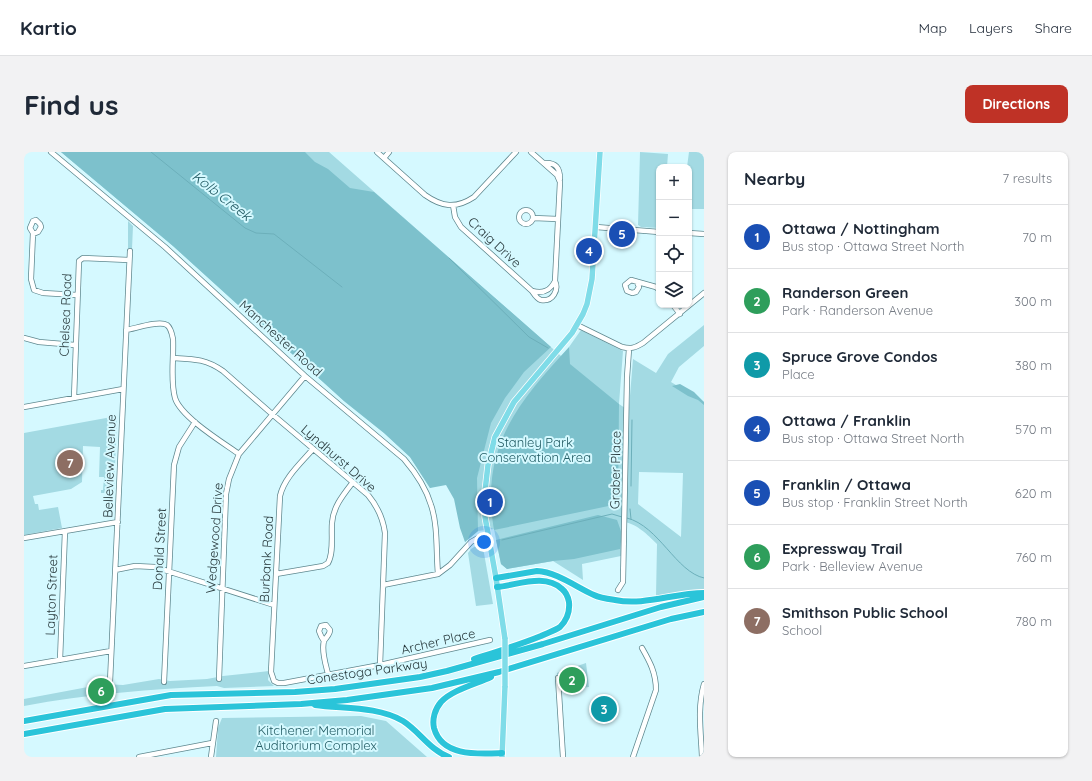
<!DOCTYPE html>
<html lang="en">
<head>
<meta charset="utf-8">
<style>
  :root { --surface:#fff; --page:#f2f2f3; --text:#1f2937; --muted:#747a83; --line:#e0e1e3; --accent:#bf3226 }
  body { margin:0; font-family:Quicksand,sans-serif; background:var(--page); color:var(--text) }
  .controls { position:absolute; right:12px; top:12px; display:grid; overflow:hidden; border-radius:8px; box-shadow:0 1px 3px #0004 }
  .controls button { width:36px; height:36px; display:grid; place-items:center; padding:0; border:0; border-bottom:1px solid var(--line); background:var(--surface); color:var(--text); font:20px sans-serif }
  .you { position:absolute; left:460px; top:390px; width:14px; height:14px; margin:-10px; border:3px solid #fff; border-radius:50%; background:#1a73e8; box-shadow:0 0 0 6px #1a73e833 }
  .badge { display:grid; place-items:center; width:26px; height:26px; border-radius:50%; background:var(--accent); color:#fff; font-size:13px; font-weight:700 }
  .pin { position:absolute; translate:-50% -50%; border:2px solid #fff; box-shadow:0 1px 4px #0006 }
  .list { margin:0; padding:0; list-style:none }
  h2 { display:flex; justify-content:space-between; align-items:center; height:52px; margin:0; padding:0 16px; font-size:17px }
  h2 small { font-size:13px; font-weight:400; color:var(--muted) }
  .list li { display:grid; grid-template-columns:26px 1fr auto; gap:12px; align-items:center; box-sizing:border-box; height:64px; padding:0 16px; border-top:1px solid var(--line) }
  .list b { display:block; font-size:15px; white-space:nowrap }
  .list p { margin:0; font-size:13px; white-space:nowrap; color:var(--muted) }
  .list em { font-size:13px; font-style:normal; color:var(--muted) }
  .icon { flex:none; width:22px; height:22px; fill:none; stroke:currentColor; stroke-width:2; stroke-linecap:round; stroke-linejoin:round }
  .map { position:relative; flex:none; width:680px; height:605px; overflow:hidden; border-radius:8px }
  header { display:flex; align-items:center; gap:24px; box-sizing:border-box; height:56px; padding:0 20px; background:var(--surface); border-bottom:1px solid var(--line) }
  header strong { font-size:19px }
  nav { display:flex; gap:22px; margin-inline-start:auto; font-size:14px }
  .intro { display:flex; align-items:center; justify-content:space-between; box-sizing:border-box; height:96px; padding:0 24px }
  h1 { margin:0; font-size:28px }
  .button { padding:10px 18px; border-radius:8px; background:var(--accent); color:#fff; font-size:14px; font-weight:700 }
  main { display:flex; gap:24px; padding:0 24px }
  aside { flex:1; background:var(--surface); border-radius:8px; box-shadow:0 1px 3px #0004 }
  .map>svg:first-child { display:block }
  .green { fill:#a3dae3; fill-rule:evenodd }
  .forest { fill:#7dc1cc }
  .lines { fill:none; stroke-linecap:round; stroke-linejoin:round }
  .stream { stroke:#6cafba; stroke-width:1 }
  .minor-casing { stroke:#5f888f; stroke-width:6 }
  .major-casing { stroke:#fff; stroke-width:7 }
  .highway-casing { stroke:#fff; stroke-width:8 }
  .minor { stroke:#fff; stroke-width:4.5 }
  .major { stroke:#7fdce8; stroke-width:5.5 }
  .highway { stroke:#2ac4d9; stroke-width:6 }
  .major-bridge-casing { stroke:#fff; stroke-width:7; stroke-linecap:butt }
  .major-bridge { stroke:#7fdce8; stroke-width:5.5 }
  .labels { text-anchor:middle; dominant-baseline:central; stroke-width:4; stroke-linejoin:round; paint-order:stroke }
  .street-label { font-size:13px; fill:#27383b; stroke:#d5f9ff }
  .park-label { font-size:13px; fill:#235c64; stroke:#d5f9ff }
  .water-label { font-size:14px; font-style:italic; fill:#255d66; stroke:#d5f9ff }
</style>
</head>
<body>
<header>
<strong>Kartio</strong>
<nav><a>Map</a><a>Layers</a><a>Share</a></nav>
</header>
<div class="intro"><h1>Find us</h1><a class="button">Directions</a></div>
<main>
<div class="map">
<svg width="680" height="605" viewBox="0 0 680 605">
  <rect width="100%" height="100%" fill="#d5f9ff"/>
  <path class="green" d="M37,0H305L545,211V195L557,178L599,199L595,252L601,256H605L609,207L632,221L644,202L680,173V194L655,215L647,230L680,250V437L632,444L633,392C624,383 611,370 598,370L597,404L558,412L559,428L529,409L483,417L477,412L470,377L454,379L441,390L436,348L426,326L406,336L386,305L360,281L320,249L149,94ZM615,320L659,321L657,385L614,352Z
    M616,0L644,2L643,15H635V76L617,75L614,73Z
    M665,0H680V57H665V15H663Z
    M104,69L109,74L108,97L104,96Z
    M93,264L90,341H77V338H79L80,325H75L76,295L59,294L58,330L47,337L9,344L11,352H14L15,358L34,355L38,376L0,383V281Z
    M458,390L469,452L452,454L444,401L447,397Z
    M562,511L565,535L533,538V521Z
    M245,519L244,528L250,534L200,536L193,534C128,537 63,542 0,554V547L80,532L99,533L135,527L146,529L183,527L199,524Z
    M337,564L362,569L403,605H192L194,576L198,566Z"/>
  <path class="forest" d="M37,0H281L291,10L304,17L326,36L350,40L527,195L500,220L481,246L467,271L453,326L454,379L441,390L436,376L430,347L422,333L406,336L386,305L360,281L320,249L149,94Z
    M545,195L546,212L595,252L594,352L470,378C456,295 493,252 545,195Z
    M656,232L670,240L680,250V253L674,248L664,244L648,234Z
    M574,363L593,368L598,382L596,397L550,407L529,409L483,417L477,412L472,388Z"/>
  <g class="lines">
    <path class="stream" d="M127,0L221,76L232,81L250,82L318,135
      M425,106L505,185L524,196
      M607,334L608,268
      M606,357L607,367
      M603,366C635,374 652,420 680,426
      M478,388L588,362L598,365"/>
    <defs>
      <path id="minor" d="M27,0L141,95L281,224L380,307C392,321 402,336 407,353C414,373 412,400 414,422
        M353,0L401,43C418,55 432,57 450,45L492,0
        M360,6L365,0
        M520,11C532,10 536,16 536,27
        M429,53L431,65L437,75L508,139C519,142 526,139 531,129L536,30L533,23L507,0
        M495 65a7 7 0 1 1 14 0a7 7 0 1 1-14 0Z
        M509,66L534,67
        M572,75L635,80
        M665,81L680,82
        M9,82L14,80L17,75L16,72L12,68L9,69L6,76L9,81L7,127L10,138L19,141L53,143
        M613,130L615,135L612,140L608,141L603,139L601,133L607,128L632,135L635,138
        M508,139C510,142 513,147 517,148C529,150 535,138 531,129
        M649,153L656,162
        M553,173L598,195C607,197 611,196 619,191L680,141
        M102,178C110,177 135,168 143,173C147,176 148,182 149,187C150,206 146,228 151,246C157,265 198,290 215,302
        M0,186L15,190L51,193
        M150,206C170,207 182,207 199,219L248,262L344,343C354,355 359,366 361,381L356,513
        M50,246L55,109L59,106L105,108
        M0,255L99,237
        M289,297C277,311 260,326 256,344L247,520L250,529L254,531H260L356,513L466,488
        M0,386L94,370
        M91,418L111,414L131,415L250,453
        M252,422L299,414L304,411C310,400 307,384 308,371C309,355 319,343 329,330
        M359,433L414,422L426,413L447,390L454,386L463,383
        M594,438L599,430L603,225L605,197
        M300,489L297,484L295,479L297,474L302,473L306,478C306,483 302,485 300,489C297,499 302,513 304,522
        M36,508L41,379
        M0,514L87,499
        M534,526L539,605
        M195,527L202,342L205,327L215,302L281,224
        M86,530L106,99
        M140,530L150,313L155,295L171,270
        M115,605L188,591
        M187,605L192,569
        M609,605L632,538C632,521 626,510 618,496
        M678,605C677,581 673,556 680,532"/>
      <path id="major" d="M481,487L472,426L461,365V339L464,313L471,285L490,250L548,181L559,162L563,152L568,127L576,0
        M478,605L481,534"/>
      <path id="highway" d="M472,426L513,419C533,420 552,435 570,443C576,446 584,447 591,448C620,454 650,441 680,441
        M450,507C472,500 495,493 517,484C523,481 530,479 536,475C543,468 546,460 545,450C544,445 542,440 538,437C521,421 494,433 473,435
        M467,525C452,532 428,538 417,550C411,557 408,567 410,576C418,605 454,602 478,601
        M291,553C320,557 353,554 379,569C395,579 407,599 425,605
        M0,569L147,543L271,540L311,537L396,525L423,519L519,492L637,455L680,445
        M0,582L141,557L277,552L323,548L408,536L475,520L647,467L680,460"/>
    </defs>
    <use href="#minor" class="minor-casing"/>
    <use href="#major" class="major-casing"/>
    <use href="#highway" class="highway-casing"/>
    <use href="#minor" class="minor"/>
    <use href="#major" class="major"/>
    <use href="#highway" class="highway"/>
    <defs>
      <path id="major-bridge" d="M481,487V534"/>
    </defs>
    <use href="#major-bridge" class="major-bridge-casing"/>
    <use href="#major-bridge" class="major-bridge"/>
  </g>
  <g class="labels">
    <g class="street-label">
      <text transform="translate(471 90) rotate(43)">Craig Drive</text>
      <text transform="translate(41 163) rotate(-88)">Chelsea Road</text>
      <text transform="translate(257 186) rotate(42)">Manchester Road</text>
      <text transform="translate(315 306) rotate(41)">Lyndhurst Drive</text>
      <text transform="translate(85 314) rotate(-88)">Belleview Avenue</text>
      <text transform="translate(591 318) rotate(-89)">Graber Place</text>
      <text transform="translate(190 386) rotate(-86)">Wedgewood Drive</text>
      <text transform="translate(135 397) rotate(-87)">Donald Street</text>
      <text transform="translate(242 407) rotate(-87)">Burbank Road</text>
      <text transform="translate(27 443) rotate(-88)">Layton Street</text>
      <text transform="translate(414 489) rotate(-13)">Archer Place</text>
      <text transform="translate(343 519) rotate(-8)">Conestoga Parkway</text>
    </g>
    <g class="park-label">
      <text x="511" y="290">Stanley Park<tspan x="511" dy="15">Conservation Area</tspan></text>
      <text x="292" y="578">Kitchener Memorial<tspan x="292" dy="15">Auditorium Complex</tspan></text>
    </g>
    <g class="water-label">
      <text transform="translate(198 44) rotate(38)">Kolb Creek</text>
    </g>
  </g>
</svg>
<div class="controls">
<button>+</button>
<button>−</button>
<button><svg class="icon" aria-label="locate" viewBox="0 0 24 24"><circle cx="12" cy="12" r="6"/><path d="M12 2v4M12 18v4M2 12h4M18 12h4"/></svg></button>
<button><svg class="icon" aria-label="layers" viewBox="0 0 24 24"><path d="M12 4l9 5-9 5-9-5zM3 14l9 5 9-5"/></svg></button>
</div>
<div class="you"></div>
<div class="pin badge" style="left:466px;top:350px;background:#1a4fb4">1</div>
<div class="pin badge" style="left:548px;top:528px;background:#2e9e5b">2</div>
<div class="pin badge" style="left:580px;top:557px;background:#0f9aa8">3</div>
<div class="pin badge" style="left:565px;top:99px;background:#1a4fb4">4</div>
<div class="pin badge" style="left:598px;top:82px;background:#1a4fb4">5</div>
<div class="pin badge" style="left:77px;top:539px;background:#2e9e5b">6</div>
<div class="pin badge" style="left:46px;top:311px;background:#8d6e63">7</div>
</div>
<aside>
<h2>Nearby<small>7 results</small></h2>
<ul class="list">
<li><span class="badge" style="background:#1a4fb4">1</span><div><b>Ottawa / Nottingham</b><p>Bus stop · Ottawa Street North</p></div><em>70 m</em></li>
<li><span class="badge" style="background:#2e9e5b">2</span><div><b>Randerson Green</b><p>Park · Randerson Avenue</p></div><em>300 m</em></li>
<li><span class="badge" style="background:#0f9aa8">3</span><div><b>Spruce Grove Condos</b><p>Place</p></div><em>380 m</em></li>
<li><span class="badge" style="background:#1a4fb4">4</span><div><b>Ottawa / Franklin</b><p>Bus stop · Ottawa Street North</p></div><em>570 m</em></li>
<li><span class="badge" style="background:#1a4fb4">5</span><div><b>Franklin / Ottawa</b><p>Bus stop · Franklin Street North</p></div><em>620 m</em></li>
<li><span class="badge" style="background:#2e9e5b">6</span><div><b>Expressway Trail</b><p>Park · Belleview Avenue</p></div><em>760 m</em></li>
<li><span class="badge" style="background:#8d6e63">7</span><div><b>Smithson Public School</b><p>School</p></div><em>780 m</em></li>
</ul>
</aside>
</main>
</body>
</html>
